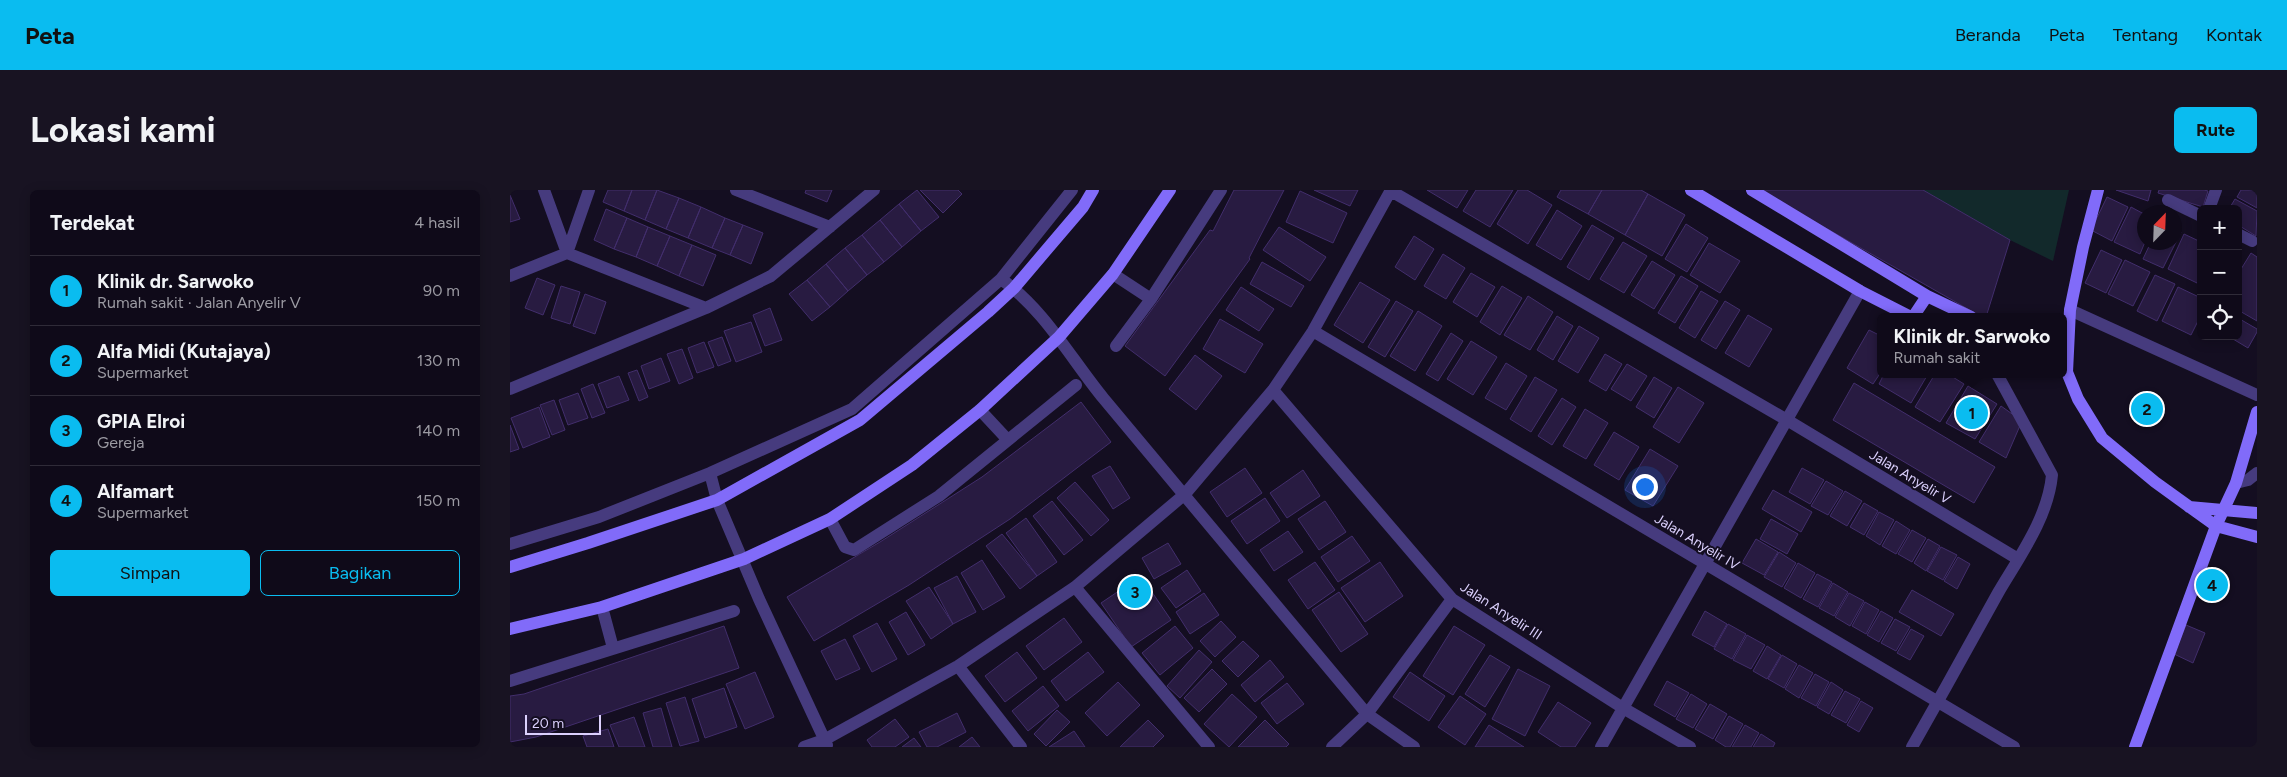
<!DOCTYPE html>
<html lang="id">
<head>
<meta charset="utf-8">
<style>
  :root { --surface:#0f0a19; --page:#181322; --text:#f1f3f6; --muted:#9b9aa2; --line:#2f2b38; --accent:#0abcf0 }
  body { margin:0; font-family:Figtree,sans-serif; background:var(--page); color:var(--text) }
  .controls { position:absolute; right:15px; top:15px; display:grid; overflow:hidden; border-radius:8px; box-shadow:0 2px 12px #0003 }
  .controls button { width:45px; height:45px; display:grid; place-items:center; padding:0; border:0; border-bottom:1px solid var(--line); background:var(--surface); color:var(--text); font:25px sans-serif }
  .compass { position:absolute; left:1627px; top:15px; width:45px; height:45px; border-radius:50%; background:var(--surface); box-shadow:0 2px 12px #0003; rotate:23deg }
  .scale { position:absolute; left:15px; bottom:12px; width:76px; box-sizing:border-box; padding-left:5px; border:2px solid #dbd0fd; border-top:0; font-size:14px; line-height:18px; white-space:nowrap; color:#dbd0fd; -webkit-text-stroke:4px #140e21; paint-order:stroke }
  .you { position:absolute; left:1134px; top:296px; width:18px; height:18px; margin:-12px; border:4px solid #fff; border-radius:50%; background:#1a73e8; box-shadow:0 0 0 8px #1a73e833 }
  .badge { display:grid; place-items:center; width:32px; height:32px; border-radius:50%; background:var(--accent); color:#111; font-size:16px; font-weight:700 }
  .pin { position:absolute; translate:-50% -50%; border:2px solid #fff; box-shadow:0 1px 5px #0006 }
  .popup { position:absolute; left:1367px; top:123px; width:190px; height:65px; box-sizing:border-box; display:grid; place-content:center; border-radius:8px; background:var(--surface); filter:drop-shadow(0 1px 4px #0005); font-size:16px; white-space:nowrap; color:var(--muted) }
  .popup b { font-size:19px; color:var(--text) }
  .popup::after { content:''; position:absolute; left:50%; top:100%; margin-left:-10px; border:10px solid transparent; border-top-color:var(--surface) }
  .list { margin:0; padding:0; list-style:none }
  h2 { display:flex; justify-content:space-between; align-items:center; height:65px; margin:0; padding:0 20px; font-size:21px }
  h2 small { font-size:16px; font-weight:400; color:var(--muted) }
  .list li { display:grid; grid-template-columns:32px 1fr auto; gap:15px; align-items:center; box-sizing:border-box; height:70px; padding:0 20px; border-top:1px solid var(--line) }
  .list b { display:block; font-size:19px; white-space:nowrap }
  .list p { margin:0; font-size:16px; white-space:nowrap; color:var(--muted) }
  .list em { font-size:16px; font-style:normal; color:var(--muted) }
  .actions { display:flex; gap:10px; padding:15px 20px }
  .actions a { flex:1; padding:11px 0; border:1px solid var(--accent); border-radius:8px; text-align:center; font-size:18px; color:var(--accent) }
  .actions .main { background:var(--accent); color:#111 }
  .icon { flex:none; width:28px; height:28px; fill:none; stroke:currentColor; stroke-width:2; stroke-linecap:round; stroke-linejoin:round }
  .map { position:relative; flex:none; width:1747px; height:557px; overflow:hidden; border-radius:8px }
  header { display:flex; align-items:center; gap:30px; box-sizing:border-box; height:70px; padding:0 25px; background:var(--accent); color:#111 }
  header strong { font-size:24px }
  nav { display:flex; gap:28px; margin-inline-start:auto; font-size:18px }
  .intro { display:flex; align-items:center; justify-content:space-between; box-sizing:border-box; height:120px; padding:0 30px }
  h1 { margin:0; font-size:35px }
  .button { padding:12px 22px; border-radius:8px; background:var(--accent); color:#111; font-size:18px; font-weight:700 }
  main { display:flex; gap:30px; padding:0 30px }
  aside { flex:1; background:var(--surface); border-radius:8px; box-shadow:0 2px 12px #0003 }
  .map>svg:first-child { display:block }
  .grass { fill:#12292b }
  .building { fill:#281b41; stroke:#422e6c }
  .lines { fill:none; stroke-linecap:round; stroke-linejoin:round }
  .lane { stroke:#463b7e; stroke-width:12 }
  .street { stroke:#463b7e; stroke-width:12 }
  .secondary { stroke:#816bf9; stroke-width:12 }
  .labels { text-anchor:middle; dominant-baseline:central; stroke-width:4; stroke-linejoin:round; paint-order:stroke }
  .street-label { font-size:14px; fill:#dbd0fd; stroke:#140e21 }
</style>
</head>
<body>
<header>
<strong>Peta</strong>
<nav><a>Beranda</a><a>Peta</a><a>Tentang</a><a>Kontak</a></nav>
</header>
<div class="intro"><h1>Lokasi kami</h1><a class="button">Rute</a></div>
<main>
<aside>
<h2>Terdekat<small>4 hasil</small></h2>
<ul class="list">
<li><span class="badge">1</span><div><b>Klinik dr. Sarwoko</b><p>Rumah sakit · Jalan Anyelir V</p></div><em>90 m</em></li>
<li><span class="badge">2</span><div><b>Alfa Midi (Kutajaya)</b><p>Supermarket</p></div><em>130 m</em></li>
<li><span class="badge">3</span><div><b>GPIA Elroi</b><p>Gereja</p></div><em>140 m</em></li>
<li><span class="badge">4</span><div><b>Alfamart</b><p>Supermarket</p></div><em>150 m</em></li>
</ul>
<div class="actions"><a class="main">Simpan</a><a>Bagikan</a></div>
</aside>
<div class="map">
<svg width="1747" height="557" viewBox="0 0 1747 557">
  <rect width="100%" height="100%" fill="#140e21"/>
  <path class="grass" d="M1413,0H1559L1543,71L1500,50Z"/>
  <path class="building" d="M98,0H122L114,21L93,12Z
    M122,0H147L135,30L114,21Z
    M147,0L169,8L156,39L135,30Z
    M296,0H322L317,12L295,3Z
    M407,0L429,27L411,41L389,14Z
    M410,0H448L452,4L433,23Z
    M724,0H774L739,68L740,69L655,186L615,156L700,40L703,41Z
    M804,0H848L840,16Z
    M917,0H958L947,18Z
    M966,0H1003L980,37L953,21Z
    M1008,0H1017L1042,15L1018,54L987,34Z
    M1051,0H1092L1078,24L1047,7Z
    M1092,0H1131L1138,4L1115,45L1078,24Z
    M1249,0H1413L1500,50L1476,127H1472Z
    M1606,0H1641L1638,11Z
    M1649,0H1694L1698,1L1693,17L1648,3Z
    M1731,0H1747V18L1727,7Z
    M790,1L837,23L823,53L776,32Z
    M1138,4L1175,25L1152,66L1115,45Z
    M0,5L10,29L0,32Z
    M1597,7L1618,17L1602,51L1581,40Z
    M169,8L191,17L178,48L156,39Z
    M1725,9L1747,21L1746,46L1728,35V19H1719Z
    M389,14L411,41L392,57L370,30Z
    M191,17L215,28L202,58L178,48Z
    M1621,17L1634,24L1635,52L1630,64L1604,52Z
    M96,19L117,28L104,59L84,50Z
    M1047,20L1072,36L1051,70L1026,55Z
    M117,28L138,37L126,67L104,59Z
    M215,28L233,35L220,65L202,58Z
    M370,30L392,57L374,72L352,45Z
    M1176,34L1198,48L1177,82L1155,69Z
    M233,35L253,43L241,74L220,65Z
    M1082,35L1104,48L1079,90L1057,77Z
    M138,37L160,46L147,76L126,67Z
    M769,37L816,67L800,91L753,60Z
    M1664,39L1671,42L1653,78L1633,69L1641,52H1664Z
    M1674,44L1691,52V85L1687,93L1658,79Z
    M352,45L374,72L357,85L335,58Z
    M160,46L182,55L169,86L147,76Z
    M904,46L924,59L905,90L885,77Z
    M1113,52L1137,66L1114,103L1090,89Z
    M1199,53L1230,71L1210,103L1180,85Z
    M182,55L206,65L193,96L169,86Z
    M335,58L357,85L338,101L316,74Z
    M1591,60L1612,70L1596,103L1575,93Z
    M1741,63L1747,67V131L1728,120V84Z
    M933,64L955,78L936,109L914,96Z
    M1615,70L1640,82L1623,116L1598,104Z
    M1142,71L1165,85L1144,119L1121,105Z
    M752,72L794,96L781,117L740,94Z
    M316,74L338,101L320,117L297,90Z
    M961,83L985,97L967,127L943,112Z
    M1645,85L1665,94L1647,131L1627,121Z
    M1171,86L1188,96L1165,133L1148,123Z
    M27,88L45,95L33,125L15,118Z
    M297,90L320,117L302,131L279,104Z
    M850,92L880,110L853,153L824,135Z
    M51,96L70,102L60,134L41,128Z
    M992,96L1012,108L990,145L970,132Z
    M731,97L764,119L749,141L716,120Z
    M1668,97L1691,108V125L1681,145L1652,131Z
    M1191,101L1208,111L1185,148L1169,138Z
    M75,104L96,112L85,144L63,136Z
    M1018,106L1043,122L1020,160L994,145Z
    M886,111L903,121L875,167L858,157Z
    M1215,111L1230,120L1206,159L1191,150Z
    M260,118L272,150L255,156L243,125Z
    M908,121L932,136L905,181L880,166Z
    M1238,125L1262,139L1239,177L1215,163Z
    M1047,126L1063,136L1043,170L1027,160Z
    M1728,128L1747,139V142L1738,158L1718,146H1728Z
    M710,129L753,154L735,183L693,159Z
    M241,132L252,162L226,172L214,141Z
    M1069,136L1089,148L1068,183L1048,171Z
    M1359,140L1371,146V182L1363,194L1337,178Z
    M941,143L953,151L928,191L916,184Z
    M212,147L221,171L208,176L198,152Z
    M961,151L987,167L963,205L937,189Z
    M194,152L204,177L187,183L178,158Z
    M172,159L183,188L169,194L157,164Z
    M1095,164L1112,174L1096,201L1079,191Z
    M685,165L712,186L686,220L659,199Z
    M151,168L160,191L139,199L131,176Z
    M996,173L1017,186L996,220L975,208Z
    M1117,174L1137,186L1121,211L1101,199Z
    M127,180L138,207L129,211L118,183Z
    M1374,184H1418L1401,213L1369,194Z
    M1425,184H1438L1454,194L1430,232L1405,217Z
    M109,186L119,210L97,218L88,194Z
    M1025,187L1047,200L1021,242L1000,229Z
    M1144,187L1162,198L1144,228L1126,217Z
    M1344,193L1485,277L1464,313L1323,230Z
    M83,194L95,223L82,228L71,199Z
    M1458,196L1487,214L1465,249L1436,233Z
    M1168,197L1194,213L1169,253L1143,237Z
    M68,203L78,228L58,235L49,210Z
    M1052,208L1066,217L1042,255L1028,246Z
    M44,210L55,240L42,245L30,215Z
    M571,212L601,252L500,329L399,395L304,451L277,407L370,352L472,287Z
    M1491,216L1512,231L1496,268L1469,252Z
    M29,217L40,247L13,258L1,228Z
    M1075,219L1098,233L1076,269L1053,256Z
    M0,235L9,259L0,262Z
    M1104,242L1129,257L1109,290L1084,275Z
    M1140,259L1168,276L1143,316L1115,300Z
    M600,276L620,308L603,319L582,286Z
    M735,278L752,303L717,327L700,302Z
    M1292,278L1314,290L1300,314L1279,302Z
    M793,280L810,306L777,328L760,303Z
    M1316,291L1333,301L1318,325L1301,316Z
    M565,292L599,330L581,346L547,308Z
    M1263,300L1302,322L1291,342L1252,319Z
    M1335,301L1352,311L1337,336L1320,326Z
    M755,308L770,331L737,354L721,331Z
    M542,311L573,350L554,365L523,326Z
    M815,311L836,342L809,360L788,329Z
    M1354,313L1368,321L1354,345L1340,337Z
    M1369,322L1384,330L1370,355L1356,346Z
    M516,328L547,372L527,386L496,343Z
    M1261,329L1288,344L1277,364L1250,349Z
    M1386,331L1400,340L1386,364L1372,356Z
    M1402,340L1416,348L1402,372L1388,364Z
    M778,341L793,362L764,381L750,360Z
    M492,344L527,386L510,399L476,356Z
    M842,346L860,371L828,392L811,367Z
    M1246,349L1268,362L1254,385L1232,373Z
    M1418,349L1430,356L1416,381L1404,373Z
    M658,353L671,374L644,389L632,368Z
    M1431,357L1447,365L1433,390L1417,381Z
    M1269,362L1286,373L1272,397L1254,387Z
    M1448,367L1460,374L1447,399L1434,391Z
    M472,370L495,407L473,420L451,383Z
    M805,372L825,400L798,419L778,390Z
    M870,372L893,406L855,432L831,398Z
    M1288,373L1305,383L1291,408L1274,398Z
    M677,380L691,401L666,418L651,398Z
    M1307,384L1322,392L1308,417L1293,409Z
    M447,386L466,422L443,434L424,398Z
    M631,386L661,430L621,457L591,413Z
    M1323,393L1338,402L1324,426L1309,418Z
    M419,397L443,434L421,449L396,411Z
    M1402,400L1444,424L1431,446L1389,422Z
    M829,402L858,444L831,462L802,420Z
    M694,403L709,425L680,444L666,422Z
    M1339,403L1354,411L1340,436L1325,427Z
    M1355,412L1369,420L1356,444L1342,436Z
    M1195,421L1217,434L1204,457L1182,445Z
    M1371,421L1383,428L1369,452L1357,445Z
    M396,422L415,455L398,465L379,432Z
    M554,428L572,452L534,480L516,456Z
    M1385,429L1400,437L1386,461L1371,453Z
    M711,431L726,447L705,467L690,451Z
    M367,433L387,469L362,482L343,446Z
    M1218,434L1236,444L1222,469L1204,459Z
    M1676,435L1695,443L1683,473L1664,464Z
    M214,436L229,478L26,547L0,552V506L14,504Z
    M665,436L683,458L650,485L632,463Z
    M944,436L975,455L943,505L913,486Z
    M1401,439L1414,446L1400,470L1387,463Z
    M1237,445L1255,455L1241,479L1223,470Z
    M335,449L350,479L326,490L311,461Z
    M733,451L749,466L728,487L712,471Z
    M1257,456L1271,465L1257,489L1243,481Z
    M689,460L702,472L670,508L657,496Z
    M507,462L527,488L495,512L475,486Z
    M578,462L594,482L556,511L541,491Z
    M980,465L1000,477L975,517L955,504Z
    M1272,465L1287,474L1274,498L1258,489Z
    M760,470L774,487L745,512L731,495Z
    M1289,475L1303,483L1289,508L1275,499Z
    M702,479L717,494L689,522L674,508Z
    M1008,479L1040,496L1015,546L982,529Z
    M245,482L264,527L235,539L216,494Z
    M900,482L935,506L919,531L883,507Z
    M1305,484L1319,492L1306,516L1291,508Z
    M1157,491L1179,503L1165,527L1144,515Z
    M608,492L630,515L597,546L575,523Z
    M1321,492L1333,500L1319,524L1307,517Z
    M777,493L794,514L767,534L751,513Z
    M533,496L549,516L518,541L502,521Z
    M214,498L227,537L195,548L182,509Z
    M1335,501L1350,509L1336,533L1321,525Z
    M722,504L747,527L719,557L694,534Z
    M1181,504L1197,514L1183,538L1166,529Z
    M950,506L976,524L955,555L928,537Z
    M175,507L189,551L170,556L156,513Z
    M1351,511L1363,518L1349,542L1337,535Z
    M1048,512L1081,533L1065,557H1051L1028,542Z
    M1200,514L1217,524L1203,549L1185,539Z
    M151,518L162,557H143L133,523Z
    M547,520L560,532L536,556L524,544Z
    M447,523L456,542L427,557H417L409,542Z
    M1219,526L1233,534L1220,557H1216L1205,550Z
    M124,527L135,557H109L100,535Z
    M385,529L399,547L385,557H362L357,550Z
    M638,530L654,546L643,557H610Z
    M755,530L779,554L776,557H728Z
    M979,535L1014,557H965Z
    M1235,535L1249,543L1241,557H1222Z
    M98,539L104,557H77L73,546Z
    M564,541L575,557H539Z
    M1251,544L1265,553L1263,557H1243Z
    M462,547L470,557H449Z
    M404,548L411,557H392Z"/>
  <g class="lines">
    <path class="lane" d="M603,84L641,109
      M606,156L641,109L711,0
      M470,220L497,249
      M320,329L335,357L344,360L429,306L566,195
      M92,417L103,458
      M0,491L224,421"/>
    <path class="street" d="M34,0L57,63
      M226,0L320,37
      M881,1L1277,230L1508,369
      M1658,10L1691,26
      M1699,19L1706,0
      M1728,44L1742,51
      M57,63L79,0
      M0,86L57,63L196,118
      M491,89C535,120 561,169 594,209C682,314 770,419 857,524L904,557
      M1560,120L1747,205
      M803,141L1504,557
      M0,199L196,118L261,86L364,0
      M763,200L942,409L1113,518L1180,557
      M200,283L207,310L249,409L317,555
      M1726,293L1738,290L1747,283
      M0,354L89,327L200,283L342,219L491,89L562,0
      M565,397L699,557
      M448,476L511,557
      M294,557L314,550L448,476L565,397L675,304L763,200L803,141L881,0
      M822,557L857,524L942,409
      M1091,557L1350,101
      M1402,557C1431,506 1460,454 1488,403C1509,367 1538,328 1542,285L1487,184"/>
    <path class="secondary" d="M1181,0L1350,101L1401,127
      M1242,0L1417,106L1461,127
      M1588,0L1573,57L1560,120L1557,182L1568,209L1592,248L1645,292L1706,336L1747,347
      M1403,127L1417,106
      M1679,317L1747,323
      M0,377L78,353L207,310L350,230L478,122L504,98L573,17L583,0
      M0,439L92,417L234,369L320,329L402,275L470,220L549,147L603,84L660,0
      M1625,557L1706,336L1726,293L1747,222"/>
  </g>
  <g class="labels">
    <g class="street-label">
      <text transform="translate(1400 287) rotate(31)">Jalan Anyelir V</text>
      <text transform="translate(1187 352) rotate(31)">Jalan Anyelir IV</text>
      <text transform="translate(991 421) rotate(33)">Jalan Anyelir III</text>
    </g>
  </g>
</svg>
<div class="controls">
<button>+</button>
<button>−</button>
<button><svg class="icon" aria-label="locate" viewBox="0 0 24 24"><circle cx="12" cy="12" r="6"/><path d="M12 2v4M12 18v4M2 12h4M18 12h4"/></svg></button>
</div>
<svg class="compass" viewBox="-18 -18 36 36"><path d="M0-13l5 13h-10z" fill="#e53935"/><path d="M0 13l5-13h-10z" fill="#9b9aa2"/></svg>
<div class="scale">20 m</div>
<div class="you"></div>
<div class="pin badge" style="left:1462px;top:223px">1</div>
<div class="popup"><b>Klinik dr. Sarwoko</b>Rumah sakit</div>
<div class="pin badge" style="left:1637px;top:219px">2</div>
<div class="pin badge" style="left:625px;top:402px">3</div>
<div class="pin badge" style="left:1702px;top:395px">4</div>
</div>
</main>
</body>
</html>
